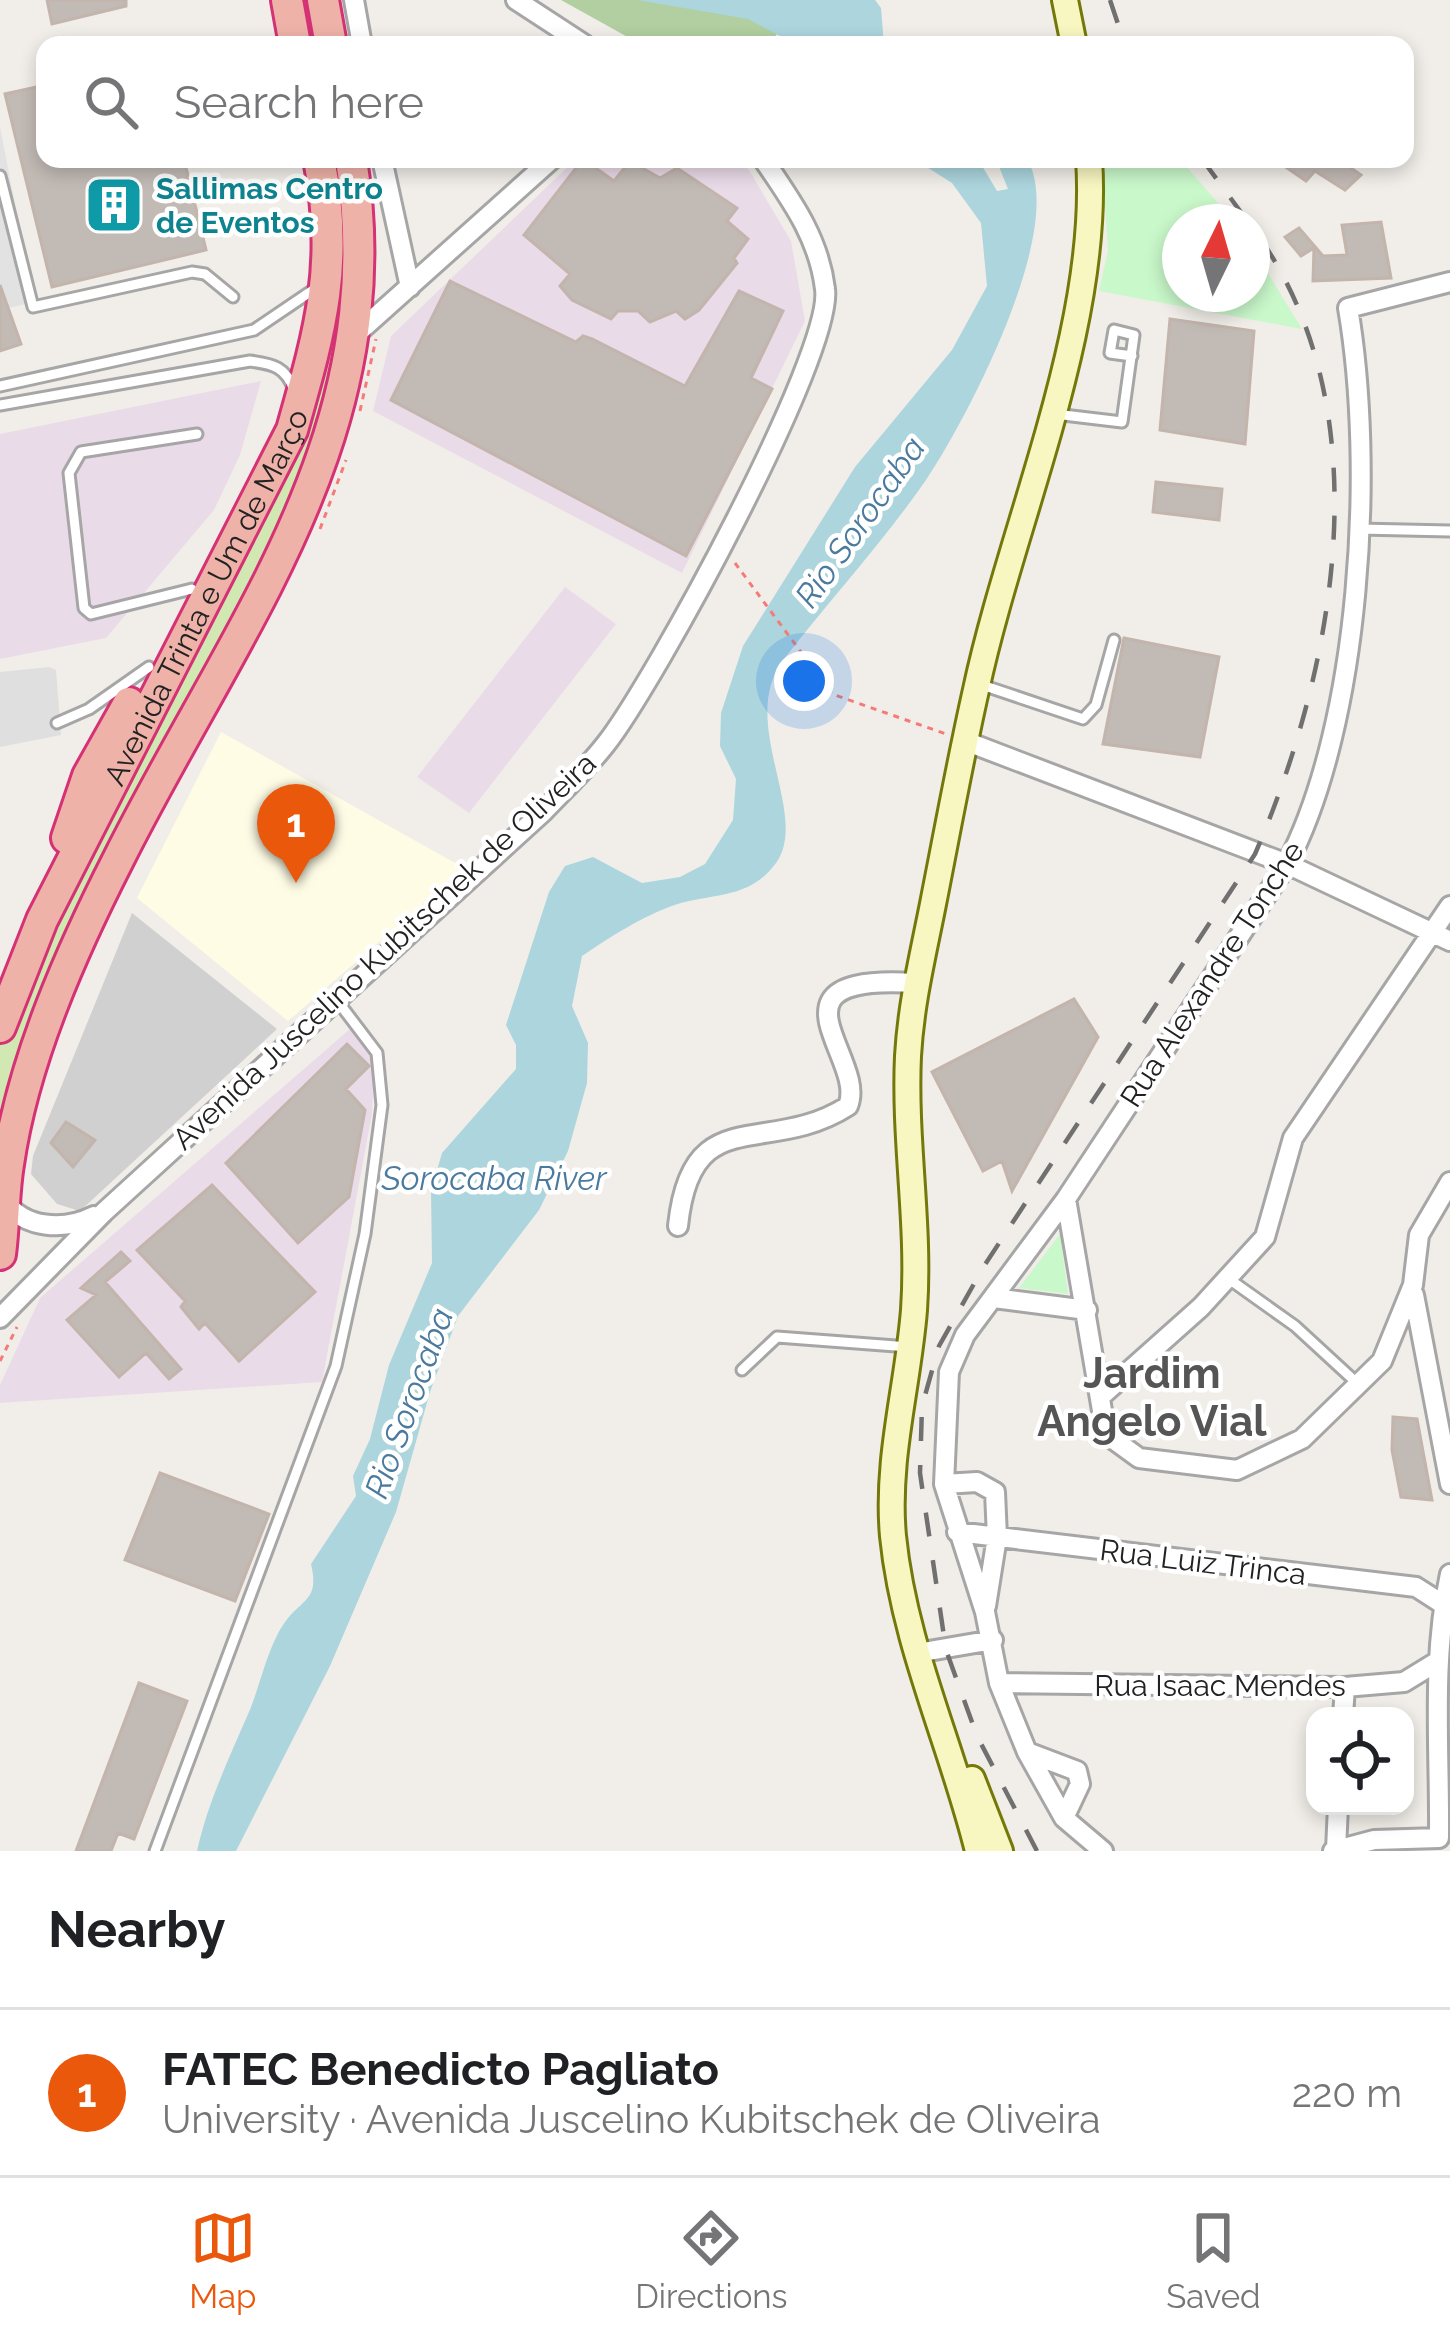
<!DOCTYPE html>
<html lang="en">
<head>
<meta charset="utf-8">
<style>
  :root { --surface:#fff; --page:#f2f2f2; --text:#202124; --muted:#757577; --line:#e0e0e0; --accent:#ea580c }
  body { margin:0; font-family:Raleway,sans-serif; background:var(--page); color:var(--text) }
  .controls { position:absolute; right:36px; bottom:36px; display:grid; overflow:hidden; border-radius:24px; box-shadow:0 6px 18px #0003 }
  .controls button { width:108px; height:108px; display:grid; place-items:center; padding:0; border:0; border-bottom:3px solid var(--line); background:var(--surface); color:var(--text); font:60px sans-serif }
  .compass { position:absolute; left:1162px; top:204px; width:108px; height:108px; border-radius:50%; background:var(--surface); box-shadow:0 6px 18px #0003; rotate:5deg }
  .you { position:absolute; left:804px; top:681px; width:42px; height:42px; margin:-30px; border:9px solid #fff; border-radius:50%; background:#1a73e8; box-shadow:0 0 0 18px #1a73e833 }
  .badge { display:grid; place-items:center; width:78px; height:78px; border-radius:50%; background:var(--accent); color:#fff; font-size:39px; font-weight:700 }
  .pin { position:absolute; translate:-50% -99px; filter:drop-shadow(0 3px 6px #0008) }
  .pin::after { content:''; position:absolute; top:63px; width:42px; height:36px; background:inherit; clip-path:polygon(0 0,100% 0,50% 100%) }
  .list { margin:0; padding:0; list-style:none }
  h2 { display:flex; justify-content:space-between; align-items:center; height:156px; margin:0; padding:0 48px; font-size:51px }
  h2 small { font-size:39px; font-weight:400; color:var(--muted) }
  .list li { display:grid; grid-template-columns:78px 1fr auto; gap:36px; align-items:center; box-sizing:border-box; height:168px; padding:0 48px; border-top:3px solid var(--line) }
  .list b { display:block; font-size:45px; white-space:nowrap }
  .list p { margin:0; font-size:39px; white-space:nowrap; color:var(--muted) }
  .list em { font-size:39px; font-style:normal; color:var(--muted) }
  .icon { flex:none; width:66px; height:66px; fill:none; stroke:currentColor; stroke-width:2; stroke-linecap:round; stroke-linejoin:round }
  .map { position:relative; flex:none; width:1450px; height:1851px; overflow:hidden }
  .search { position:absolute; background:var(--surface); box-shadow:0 6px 18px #0003; left:36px; right:36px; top:36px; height:132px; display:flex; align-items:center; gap:30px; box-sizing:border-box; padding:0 42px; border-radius:24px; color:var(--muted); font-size:45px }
  .sheet { height:324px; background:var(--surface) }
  nav { display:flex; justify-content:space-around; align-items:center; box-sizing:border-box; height:168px; border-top:3px solid var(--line); background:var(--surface); font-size:33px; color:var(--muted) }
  nav a { display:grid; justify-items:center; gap:6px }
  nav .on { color:var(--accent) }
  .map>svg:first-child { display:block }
  .residential { fill:#e0dfdf }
  .industrial { fill:#eadbe8 }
  .education { fill:#fefce5 }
  .religious { fill:#d0d0d0 }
  .grass { fill:#d1e8b2 }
  .forest { fill:#b1cfa0 }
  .park { fill:#c9f8ca }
  .parking { fill:#e2e2e2 }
  .water { fill:#acd5dd }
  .building { fill:#c2bab5; stroke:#c3b4ac; stroke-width:3 }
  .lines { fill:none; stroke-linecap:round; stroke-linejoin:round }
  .service-casing { stroke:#a6a6a6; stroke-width:15 }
  .minor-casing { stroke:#a6a6a6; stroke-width:24 }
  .secondary-casing { stroke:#74780a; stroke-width:30 }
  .trunk-casing { stroke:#d53175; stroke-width:36 }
  .path { stroke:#f47b77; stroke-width:3; stroke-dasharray:6 6; stroke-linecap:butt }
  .service { stroke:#fff; stroke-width:9 }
  .minor { stroke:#fff; stroke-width:18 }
  .secondary { stroke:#f8f6c1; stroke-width:24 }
  .trunk { stroke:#eeb2a8; stroke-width:30 }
  .rail { stroke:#707070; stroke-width:4.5; stroke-dasharray:24 24; stroke-linecap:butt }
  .labels { text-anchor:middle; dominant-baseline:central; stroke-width:9; stroke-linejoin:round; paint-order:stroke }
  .culture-label { font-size:30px; font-weight:bold; fill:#0d838f; stroke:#fff; text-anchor:start }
  .street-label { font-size:30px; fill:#222; stroke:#fff }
  .water-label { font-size:33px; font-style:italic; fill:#4b7a9f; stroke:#fff }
  .district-label { font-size:42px; font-weight:bold; fill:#555; stroke:#fff }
</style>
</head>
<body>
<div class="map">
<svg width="1450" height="1851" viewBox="0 0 1450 1851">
  <rect width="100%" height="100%" fill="#f1eee9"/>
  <path class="residential" d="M49,667L56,670L61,735L0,747V672Z"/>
  <path class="industrial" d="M576,159H735L749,170L791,241L805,321L682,573L373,411L391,336Z
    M261,381L240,455L214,510L106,638L0,659V434Z
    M565,587L616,624L469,813L417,777Z
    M350,1029L374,1055L372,1114L322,1382L0,1403V1385L40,1298Z"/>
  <path class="education" d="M221,732L464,868L288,1021L137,898Z"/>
  <path class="religious" d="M132,913L277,1029L80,1211L57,1204L31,1174L33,1156Z"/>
  <path class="grass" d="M327,159H343L345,340L297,506L147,781L0,1159V1045L41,944L296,442Z"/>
  <path class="forest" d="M561,0H773L777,34L770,45H642Z"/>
  <path class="park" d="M1102,159H1180L1234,222H1180V294H1252V247L1302,329L1099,291L1108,250Z
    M1060,1234L1068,1294L1019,1288Z"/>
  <path class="parking" d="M0,127L34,302L0,310Z"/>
  <path class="water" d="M637,0H875L881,8L884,45H797L748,19Z
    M914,159H978L997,191L1008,189L996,159H1027C1068,227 967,419 926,480C883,542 830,600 784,659C736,721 811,814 776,863C748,902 708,892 669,907C638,919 610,937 582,956L572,1006L588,1043L587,1083L568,1151L539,1210L458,1316L430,1392L396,1512L330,1666L236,1851H197C208,1802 229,1758 249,1712C261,1684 268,1643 288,1618C305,1598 319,1598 311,1564L356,1496L353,1476L370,1439L389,1365L432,1263L431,1191L442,1153L516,1069V1045L506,1025L549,892L565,866L593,857L642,883L680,877L705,864L733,820L736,779L720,746L721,713L743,646L855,467L952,350L987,286L981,223L952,183Z"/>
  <path class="building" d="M47,0H126V6L52,24Z
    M45,85V159H184L206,250L52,287L5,94Z
    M583,159L614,181L630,161L660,178L677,168L737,208L727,221L748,239L734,258L737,263L699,310L685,319L676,311L650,322L638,311H618L611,319L572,300L560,286L570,274L524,235Z
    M1274,159H1338L1361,175L1345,190L1315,171L1306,181Z
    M1381,222L1391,278L1313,281L1314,248L1301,256L1285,237L1299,228L1323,256L1347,255L1342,225Z
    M450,281L576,342L583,336L592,339L685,386L739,291L783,311L751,378L772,389L686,556L391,400Z
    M0,285L21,344L0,351Z
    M1170,319L1254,331L1245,444L1160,430Z
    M1156,482L1222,489L1219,520L1153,512Z
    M1124,638L1219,657L1200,757L1103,744Z
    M1074,999L1098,1037L1012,1191L1002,1161L983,1171L932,1072Z
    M347,1044L369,1066L346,1089L365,1110L349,1197L298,1243L226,1163Z
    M66,1122L95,1140L73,1167L51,1143Z
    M212,1185L315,1292L239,1361L205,1323L199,1329L181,1307L185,1301L137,1250Z
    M121,1252L130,1261L105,1282L181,1369L169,1379L146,1353L119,1377L67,1320L96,1295L81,1288Z
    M1393,1417L1417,1419L1432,1500L1401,1497L1392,1450Z
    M160,1473L269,1514L235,1601L125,1560Z
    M139,1683L187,1701L134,1839L118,1833L111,1851H76Z"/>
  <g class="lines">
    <defs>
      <path id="service" d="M0,176L33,307L192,272L205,274L233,297
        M0,386L254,330L316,288
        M0,405L250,361C273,364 286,367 294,390
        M1055,414L1122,422L1134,335L1114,330L1110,353L1132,356
        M1359,529L1450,531
        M192,589L91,614L84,608L69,473L81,452L197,434
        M982,685L1083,719L1096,705L1114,640
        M57,723L89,709L149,667
        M1229,1279L1295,1326L1358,1384
        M742,1370L777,1337L909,1347
        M155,1851L336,1366L365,1234L382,1105L377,1053L336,999"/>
      <path id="minor" d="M354,0L362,45
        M516,0L585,45
        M382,159L410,287
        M353,337L552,159
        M965,741L1287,864L1450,941
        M1066,1199L1106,1434L1139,1458L1237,1470L1302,1439L1382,1361L1413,1285L1419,1235L1450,1182
        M4,1200C24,1229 64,1231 94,1216
        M678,1226C691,1099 767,1158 848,1106C868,1059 756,974 914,983
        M1414,1295L1450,1484
        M994,1298L1087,1310
        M0,1318L104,1212L543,812C564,790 587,768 605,745C653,685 834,353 825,289C819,238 791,200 763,159
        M1100,1397L1201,1307L1265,1237L1293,1138L1450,906
        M944,1484L977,1482L995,1492L997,1537L986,1606
        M957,1532L1416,1587L1444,1605
        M917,1653L993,1640
        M999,1683L1345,1687L1404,1682L1435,1663
        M1343,1716L1345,1687
        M1027,1752L1077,1771L1080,1784L1064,1818
        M1336,1850L1338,1806
        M1103,1851L1064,1818L1027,1752L999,1683L985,1612L944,1484L949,1372L965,1335L1066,1199L1287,864C1361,723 1375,465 1348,308L1450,282
        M1333,1851L1374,1840L1439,1838C1440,1749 1431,1661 1450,1574"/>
      <path id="secondary" d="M1065,0L1074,45
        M972,1779L1000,1851
        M978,1851C952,1745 904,1646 893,1536C886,1459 908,1386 914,1310C920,1225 904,1141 908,1056C911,1003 923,955 933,904C947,833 960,761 976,690C1011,525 1101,328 1089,159"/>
      <g id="trunk">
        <path d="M287,0L295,45"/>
        <path d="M323,0L331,45"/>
        <path d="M67,838L88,776L129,703"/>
        <path id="s1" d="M0,1027L42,920L292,430C320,331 340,263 319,159"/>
        <path d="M0,1254C4,1224 3,1194 8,1164C23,1060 72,950 119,858C235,626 395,436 351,159"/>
      </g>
    </defs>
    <use href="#service" class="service-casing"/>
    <use href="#minor" class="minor-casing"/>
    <use href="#secondary" class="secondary-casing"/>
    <use href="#trunk" class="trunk-casing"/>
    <path class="path" d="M360,411L376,339
      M320,529L346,460
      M735,563L832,694L946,734
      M0,1361L17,1327"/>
    <use href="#service" class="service"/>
    <use href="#minor" class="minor"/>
    <use href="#secondary" class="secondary"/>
    <use href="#trunk" class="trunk"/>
    <path class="rail" d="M1110,0L1125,45
      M1202,159L1248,222
      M1037,1851L977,1736L946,1650L920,1473L922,1406L939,1346L984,1266L1255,854C1337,664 1384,404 1252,227"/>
  </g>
  <defs>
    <symbol id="building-square" viewBox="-11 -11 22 22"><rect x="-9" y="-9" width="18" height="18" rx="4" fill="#0f9aa8" stroke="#fff"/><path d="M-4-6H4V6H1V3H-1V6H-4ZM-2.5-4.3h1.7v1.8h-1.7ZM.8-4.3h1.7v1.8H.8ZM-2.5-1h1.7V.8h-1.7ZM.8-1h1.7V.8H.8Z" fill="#fff"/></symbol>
  </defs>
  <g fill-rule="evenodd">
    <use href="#building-square" x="81" y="172" width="66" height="66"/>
  </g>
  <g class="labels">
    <g class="culture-label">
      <text x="156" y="188">Sallimas Centro<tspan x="156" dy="34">de Eventos</tspan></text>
    </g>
    <g class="street-label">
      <text stroke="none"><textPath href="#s1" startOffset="477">Avenida Trinta e Um de Março</textPath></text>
      <text transform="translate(384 951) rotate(-43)">Avenida Juscelino Kubitschek de Oliveira</text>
      <text transform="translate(1212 974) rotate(-57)">Rua Alexandre Tonche</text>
      <text transform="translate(1203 1562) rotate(7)">Rua Luiz Trinca</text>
      <text x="1220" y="1685">Rua Isaac Mendes</text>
    </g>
    <g class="water-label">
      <text transform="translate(860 522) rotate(-55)">Rio Sorocaba</text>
      <text x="494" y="1178">Sorocaba River</text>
      <text transform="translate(409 1403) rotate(-70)">Rio Sorocaba</text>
    </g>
    <g class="district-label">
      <text x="1152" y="1373">Jardim<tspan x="1152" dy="48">Angelo Vial</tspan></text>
    </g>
  </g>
</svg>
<div class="controls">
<button><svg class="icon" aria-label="locate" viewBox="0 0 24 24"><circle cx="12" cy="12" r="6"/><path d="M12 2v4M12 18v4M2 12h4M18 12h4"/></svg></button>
</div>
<svg class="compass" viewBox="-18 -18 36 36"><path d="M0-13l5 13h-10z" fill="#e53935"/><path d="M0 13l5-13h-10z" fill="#757577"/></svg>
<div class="you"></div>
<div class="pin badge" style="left:296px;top:883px">1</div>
<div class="search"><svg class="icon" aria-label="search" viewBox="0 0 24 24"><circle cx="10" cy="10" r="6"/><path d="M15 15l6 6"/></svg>Search here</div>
</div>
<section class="sheet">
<h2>Nearby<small></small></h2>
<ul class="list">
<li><span class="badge">1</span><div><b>FATEC Benedicto Pagliato</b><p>University · Avenida Juscelino Kubitschek de Oliveira</p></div><em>220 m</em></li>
</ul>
</section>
<nav>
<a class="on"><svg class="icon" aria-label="map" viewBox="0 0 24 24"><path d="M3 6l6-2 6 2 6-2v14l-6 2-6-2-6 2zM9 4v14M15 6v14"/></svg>Map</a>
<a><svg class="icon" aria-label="directions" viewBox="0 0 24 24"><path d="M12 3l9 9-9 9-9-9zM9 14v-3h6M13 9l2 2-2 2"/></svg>Directions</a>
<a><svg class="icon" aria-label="saved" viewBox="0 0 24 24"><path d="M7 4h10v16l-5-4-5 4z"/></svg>Saved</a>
</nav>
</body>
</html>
